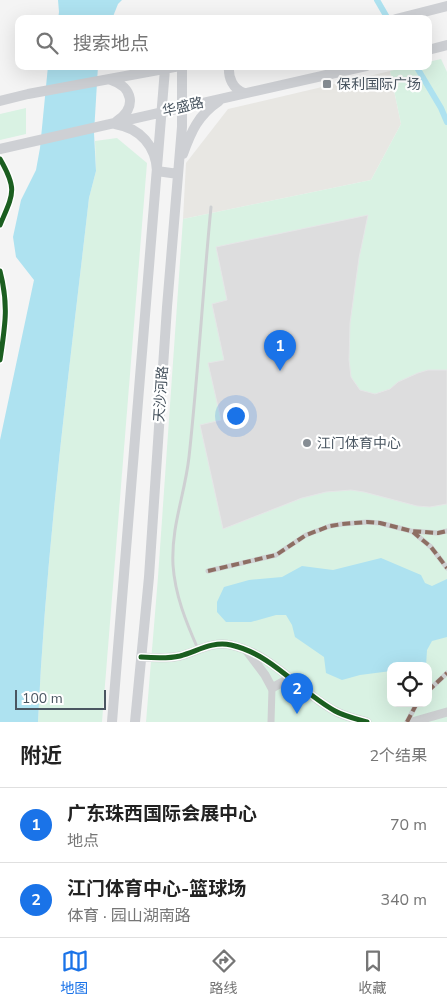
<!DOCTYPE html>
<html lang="zh">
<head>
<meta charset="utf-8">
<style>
  :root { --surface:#fff; --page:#f2f2f2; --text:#222; --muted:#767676; --line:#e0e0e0; --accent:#1a73e8 }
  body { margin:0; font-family:"Nunito Sans","Noto Sans SC",sans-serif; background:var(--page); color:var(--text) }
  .controls { position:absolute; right:15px; bottom:15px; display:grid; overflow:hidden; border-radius:10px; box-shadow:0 5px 20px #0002 }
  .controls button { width:45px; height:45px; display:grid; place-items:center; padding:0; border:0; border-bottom:1px solid var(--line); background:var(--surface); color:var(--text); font:25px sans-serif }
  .scale { position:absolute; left:15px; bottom:12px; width:91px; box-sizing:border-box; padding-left:5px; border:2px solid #4a5661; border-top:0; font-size:14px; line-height:18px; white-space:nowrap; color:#4a5661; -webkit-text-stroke:4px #fff; paint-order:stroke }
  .you { position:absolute; left:235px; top:415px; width:18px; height:18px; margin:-12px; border:4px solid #fff; border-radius:50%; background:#1a73e8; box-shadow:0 0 0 8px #1a73e833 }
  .badge { display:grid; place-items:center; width:32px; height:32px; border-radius:50%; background:var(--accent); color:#fff; font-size:16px; font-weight:700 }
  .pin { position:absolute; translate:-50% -41px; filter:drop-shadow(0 1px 2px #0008) }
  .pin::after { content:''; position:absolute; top:26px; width:18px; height:15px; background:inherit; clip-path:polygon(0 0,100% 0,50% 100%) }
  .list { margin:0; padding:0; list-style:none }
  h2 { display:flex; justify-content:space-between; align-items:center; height:65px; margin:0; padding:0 20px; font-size:21px }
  h2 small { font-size:16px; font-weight:400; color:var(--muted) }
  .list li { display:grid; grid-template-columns:32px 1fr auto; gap:15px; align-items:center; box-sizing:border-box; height:75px; padding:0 20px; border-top:1px solid var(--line) }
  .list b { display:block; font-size:19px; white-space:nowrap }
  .list p { margin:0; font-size:16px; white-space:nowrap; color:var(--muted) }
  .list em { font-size:16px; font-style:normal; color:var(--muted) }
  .icon { flex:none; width:28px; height:28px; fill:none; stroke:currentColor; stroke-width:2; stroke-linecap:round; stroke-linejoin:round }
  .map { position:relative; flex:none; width:447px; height:722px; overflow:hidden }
  .search { position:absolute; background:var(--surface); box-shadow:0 5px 20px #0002; left:15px; right:15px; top:15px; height:55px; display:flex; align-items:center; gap:12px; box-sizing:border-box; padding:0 18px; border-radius:10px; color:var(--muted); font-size:19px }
  .sheet { height:215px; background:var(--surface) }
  nav { display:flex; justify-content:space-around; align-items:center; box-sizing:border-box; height:70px; border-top:1px solid var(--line); background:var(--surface); font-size:14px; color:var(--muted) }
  nav a { display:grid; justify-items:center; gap:2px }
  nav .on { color:var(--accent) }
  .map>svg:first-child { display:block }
  .commercial { fill:#e8e7e3 }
  .green { fill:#d9f2e3; fill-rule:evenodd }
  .water { fill:#aee2f0 }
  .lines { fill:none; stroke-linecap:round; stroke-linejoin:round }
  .canal { stroke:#aee2f0; stroke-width:6 }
  .building { fill:#ddddde; stroke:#e5e6e7 }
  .service { stroke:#ced0d2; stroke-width:3 }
  .pedestrian { stroke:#ced0d2; stroke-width:5 }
  .minor { stroke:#ced0d2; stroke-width:7 }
  .tertiary { stroke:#ced0d2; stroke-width:9 }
  .secondary { stroke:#ced0d4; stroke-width:10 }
  .quiet { stroke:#8d6e63; stroke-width:4; stroke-dasharray:8 4; stroke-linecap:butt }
  .cycleway-casing { stroke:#fff; stroke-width:8 }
  .cycleway { stroke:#1b5e20; stroke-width:5 }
  .poi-dot { fill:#868d94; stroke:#fff; stroke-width:2 }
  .labels { text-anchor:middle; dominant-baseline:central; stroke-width:4.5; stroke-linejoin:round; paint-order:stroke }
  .poi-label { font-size:14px; fill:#4a5661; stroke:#fff; text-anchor:start }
  .street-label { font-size:14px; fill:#4a5661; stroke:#fff }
</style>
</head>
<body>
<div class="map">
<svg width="447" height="722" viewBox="0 0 447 722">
  <rect width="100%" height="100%" fill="#f4f4f4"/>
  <path class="commercial" d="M390,71L401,124L371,180L183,219L186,163L228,109Z"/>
  <path class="green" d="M441,59L447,72V722H146L158,577L183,219L371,180L401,124L390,71L411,66H428V62ZM391,666H428V703H391Z
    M26,108V134L0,140V114Z
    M117,138L147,163L102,722H38C46,547 69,373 89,198L96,171L95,141Z"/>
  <path class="water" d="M58,0H122L118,4L112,19H58L59,12Z
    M48,66H98L94,133L96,171L89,198C69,373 46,547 38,722H0V440L34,280L16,257L13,237L21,200L36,170L40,148Z
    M381,558L421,575L425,583L432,586L447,579V637L432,641L427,650L426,666H391V671L360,675L342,680L326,673L324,657L295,637L292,625L286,615H276L251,622H226L217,612V602L224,587L249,580L282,577L302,566L333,570Z"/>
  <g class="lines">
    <path class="canal" d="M377,0L388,19
      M416,66L441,108L447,122"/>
  </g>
  <path class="building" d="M368,215L359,258L350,323L349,360L351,377L360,390L375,394L390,389L398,382L418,373L428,370H447V504L430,507L417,506L364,492L351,490L326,492L302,498L223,529L200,425L221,420L208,363L224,360L212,304L227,300L216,247Z"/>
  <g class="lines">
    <path class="service" d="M198,649C186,622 175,595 173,565C171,526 185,494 189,457C198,374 203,290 211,207"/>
    <path class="pedestrian" d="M413,532L431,547L447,568
      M208,571L276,555L306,535L330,526L342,524L367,522L380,523L411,531L438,533L447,531
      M428,691L447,673
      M407,722L417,703"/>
    <path class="minor" d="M0,159C18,190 13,194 0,225
      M0,271C9,306 5,326 0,360
      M271,722L272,688"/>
    <path class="tertiary" d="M247,651L265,675L272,688L290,678
      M141,657C154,658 167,659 180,656C198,651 212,641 231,645C272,654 299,691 335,711C344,716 356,719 367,722
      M412,722L447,712"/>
    <path class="secondary" d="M396,19L447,6
      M428,50L447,45
      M229,66C228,78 233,89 244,93
      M111,80C133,87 137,108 117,121
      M0,101L28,94L180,66
      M115,124C140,128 156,146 157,171L178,174
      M0,149L366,66
      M183,154C191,132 198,115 219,101
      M112,722L165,69
      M135,722L149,577L167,307L182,127V66"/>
    <path class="quiet" d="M413,532L431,547L447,568
      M208,571L276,555L306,535L330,526L342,524L367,522L380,523L411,531L438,533L447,531
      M428,691L447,673
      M407,722L417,703"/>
    <defs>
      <path id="cycleway" d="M0,159C18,190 13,194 0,225
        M0,271C9,306 5,326 0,360
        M141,657C154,658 167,659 180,656C198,651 212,641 231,645C272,654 299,691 335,711C344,716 356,719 367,722"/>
    </defs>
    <use href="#cycleway" class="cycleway-casing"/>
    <use href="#cycleway" class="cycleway"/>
  </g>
  <g class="poi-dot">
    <rect x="322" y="79" width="10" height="10" rx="2.5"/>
    <circle cx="307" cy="443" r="5"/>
  </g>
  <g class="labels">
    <g class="poi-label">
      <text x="337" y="84">保利国际广场</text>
      <text x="317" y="443">江门体育中心</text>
    </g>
    <g class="street-label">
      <text transform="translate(183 107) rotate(-13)">华盛路</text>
      <text transform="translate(161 394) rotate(-86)">天沙河路</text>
    </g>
  </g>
</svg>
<div class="controls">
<button><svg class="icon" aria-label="locate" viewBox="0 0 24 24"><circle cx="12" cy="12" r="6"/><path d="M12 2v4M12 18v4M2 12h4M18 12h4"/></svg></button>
</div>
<div class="scale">100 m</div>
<div class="you"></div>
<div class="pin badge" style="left:280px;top:371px">1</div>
<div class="pin badge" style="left:297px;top:714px">2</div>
<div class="search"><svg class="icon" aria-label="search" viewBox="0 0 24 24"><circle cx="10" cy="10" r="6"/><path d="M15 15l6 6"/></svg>搜索地点</div>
</div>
<section class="sheet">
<h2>附近<small>2个结果</small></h2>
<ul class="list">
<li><span class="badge">1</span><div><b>广东珠西国际会展中心</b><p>地点</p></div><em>70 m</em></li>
<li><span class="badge">2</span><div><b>江门体育中心-篮球场</b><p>体育 · 园山湖南路</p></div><em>340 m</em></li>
</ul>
</section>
<nav>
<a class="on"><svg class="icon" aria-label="map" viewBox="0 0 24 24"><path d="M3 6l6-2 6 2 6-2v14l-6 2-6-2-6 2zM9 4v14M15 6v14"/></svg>地图</a>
<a><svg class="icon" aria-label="directions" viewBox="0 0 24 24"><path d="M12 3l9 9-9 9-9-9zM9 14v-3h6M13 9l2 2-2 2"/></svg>路线</a>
<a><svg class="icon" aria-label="saved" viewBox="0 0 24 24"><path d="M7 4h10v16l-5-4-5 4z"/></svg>收藏</a>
</nav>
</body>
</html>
